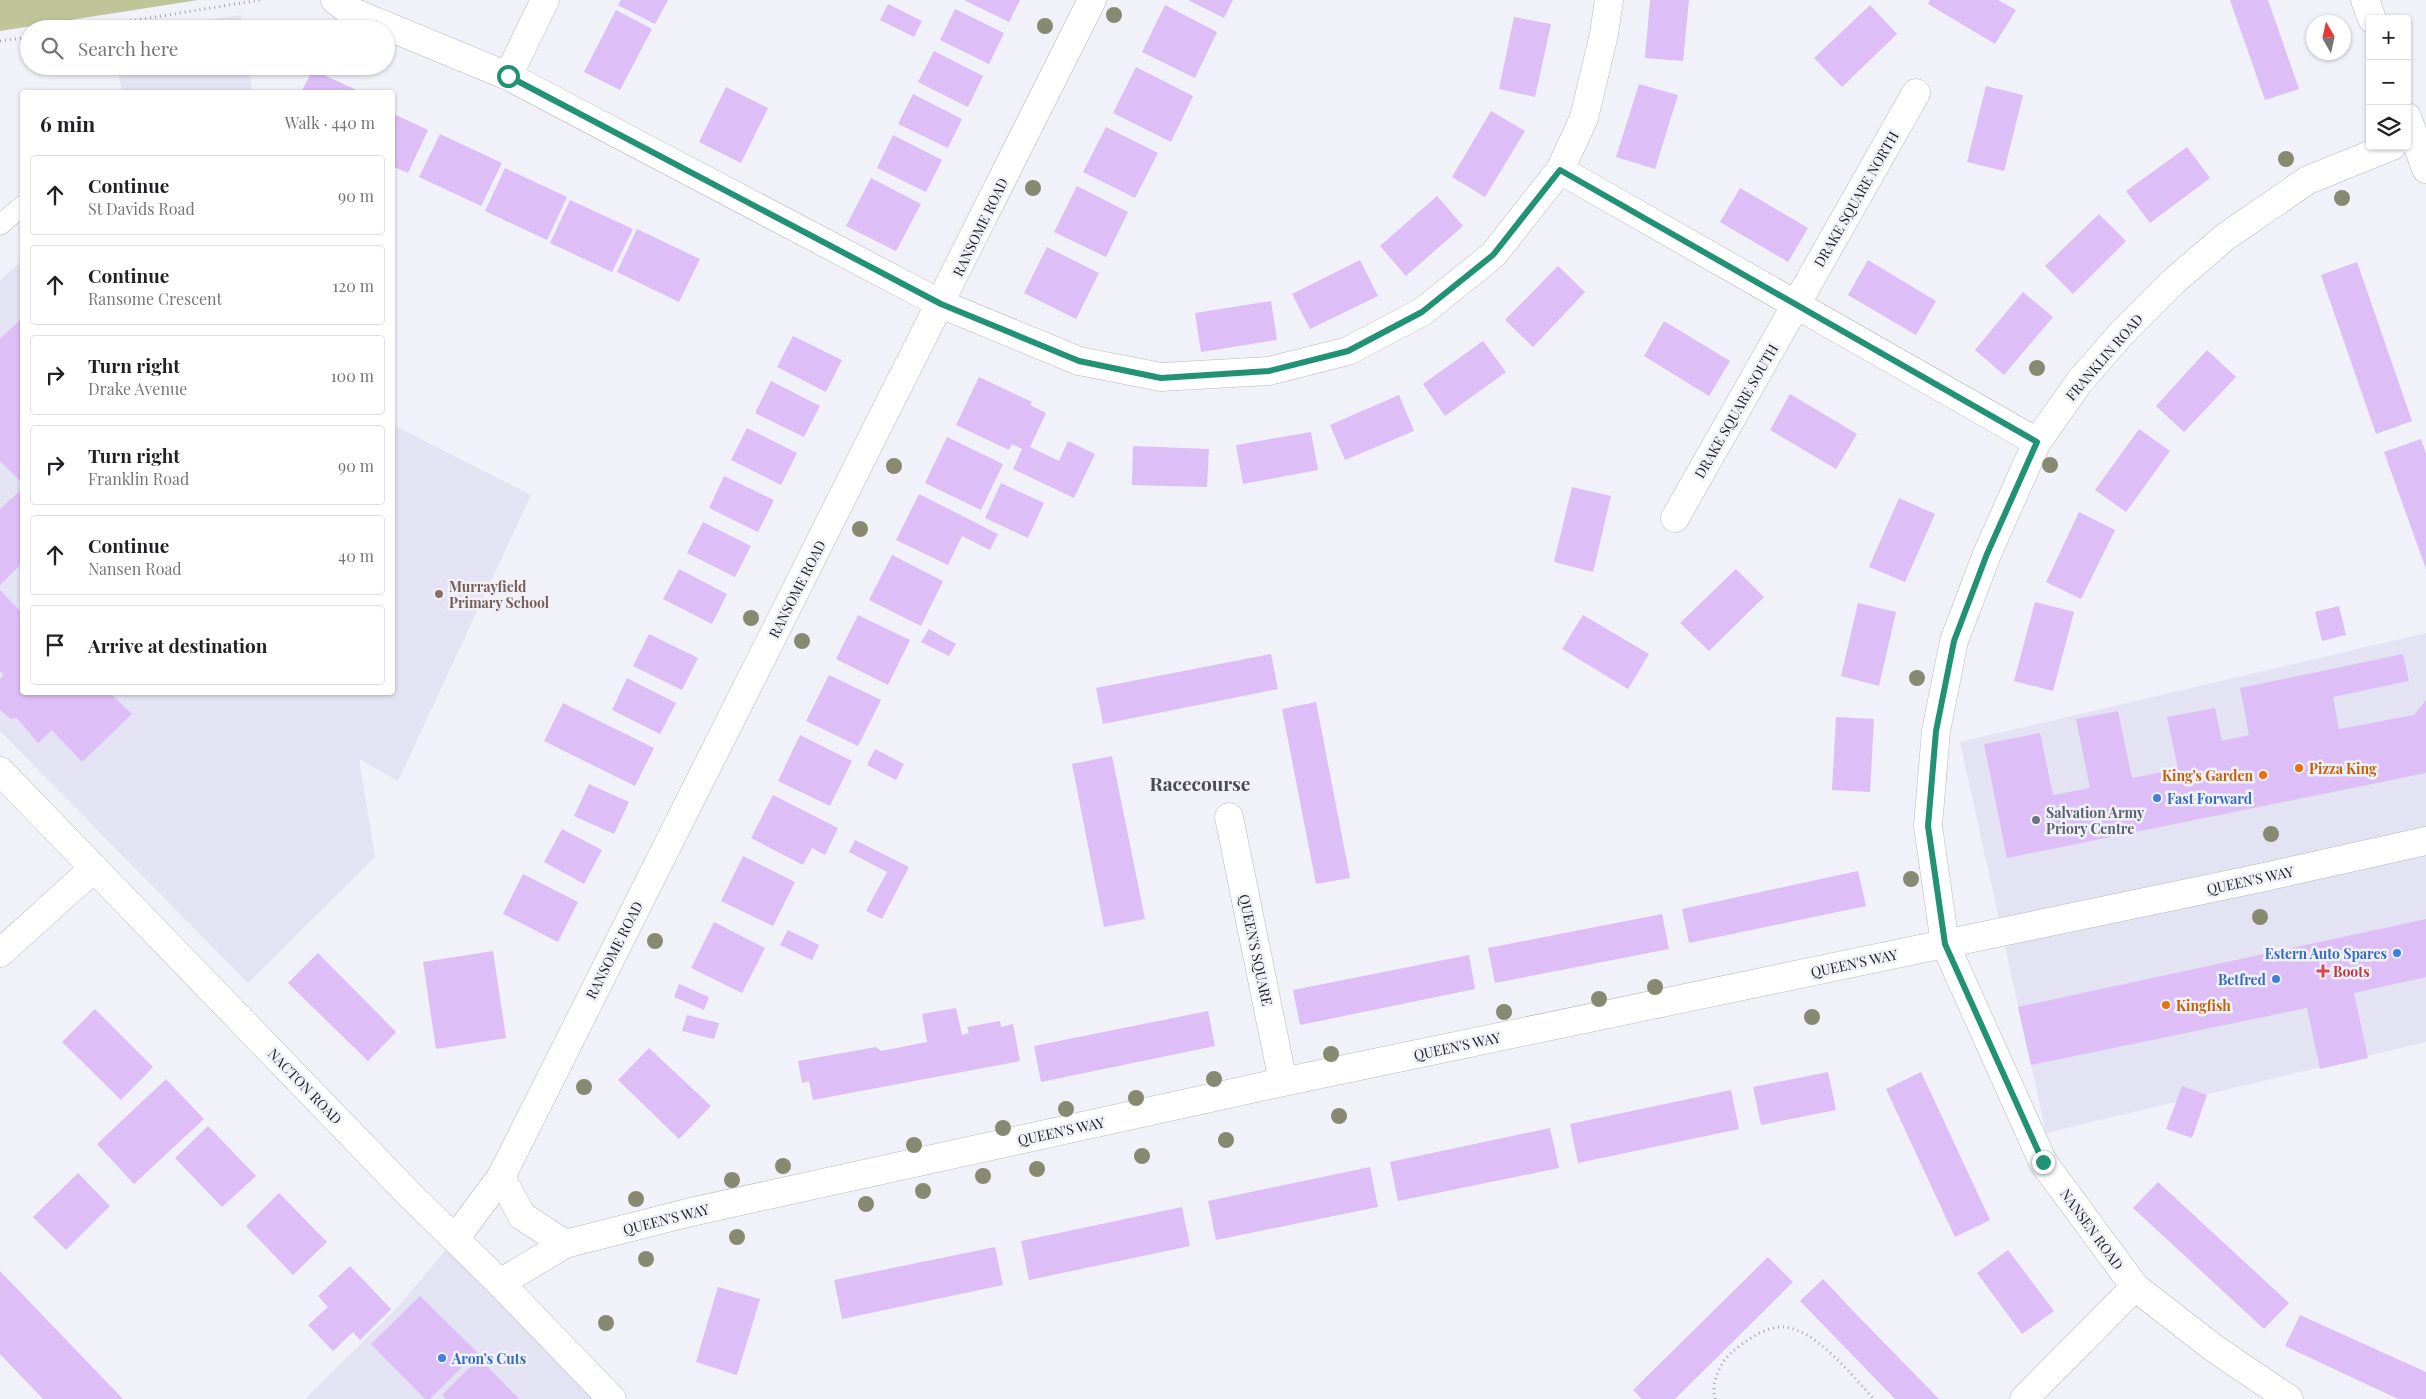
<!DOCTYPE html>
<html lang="en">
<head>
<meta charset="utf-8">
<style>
  :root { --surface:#fff; --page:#f2f2f2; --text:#202124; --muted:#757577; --line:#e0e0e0 }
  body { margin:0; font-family:"Playfair Display",serif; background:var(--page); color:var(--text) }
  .controls { position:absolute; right:15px; top:15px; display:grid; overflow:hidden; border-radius:5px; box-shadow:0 1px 4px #0004 }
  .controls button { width:45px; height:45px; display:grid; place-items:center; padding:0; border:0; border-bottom:1px solid var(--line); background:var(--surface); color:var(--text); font:25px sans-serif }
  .compass { position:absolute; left:2306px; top:15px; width:45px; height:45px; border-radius:50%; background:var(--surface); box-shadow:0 1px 4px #0004; rotate:351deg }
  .stop { position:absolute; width:15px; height:15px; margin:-11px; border:4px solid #219274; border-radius:50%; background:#fff }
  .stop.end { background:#219274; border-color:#fff; box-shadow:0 1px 5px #0008 }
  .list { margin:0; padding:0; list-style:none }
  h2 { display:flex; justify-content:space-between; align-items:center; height:65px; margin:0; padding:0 20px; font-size:21px }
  h2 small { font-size:16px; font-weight:400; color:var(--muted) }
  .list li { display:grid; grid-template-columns:32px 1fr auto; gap:15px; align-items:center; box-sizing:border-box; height:80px; margin:0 10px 10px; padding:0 10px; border:1px solid var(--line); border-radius:5px }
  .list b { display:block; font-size:19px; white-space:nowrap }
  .list p { margin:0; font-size:16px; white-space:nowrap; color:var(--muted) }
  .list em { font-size:16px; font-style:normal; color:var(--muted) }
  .icon { flex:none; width:28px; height:28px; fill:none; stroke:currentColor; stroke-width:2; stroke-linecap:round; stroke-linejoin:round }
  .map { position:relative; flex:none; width:2426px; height:1399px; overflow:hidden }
  .search { position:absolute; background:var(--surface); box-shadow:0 1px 4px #0004; left:20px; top:20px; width:375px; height:55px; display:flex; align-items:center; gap:12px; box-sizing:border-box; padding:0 18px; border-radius:28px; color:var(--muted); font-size:19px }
  .panel { position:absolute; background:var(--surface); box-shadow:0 1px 4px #0004; left:20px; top:90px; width:375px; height:605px; border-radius:5px }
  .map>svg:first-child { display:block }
  .built { fill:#e3e3f3 }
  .green { fill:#c0c599 }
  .building { fill:#ddbef7 }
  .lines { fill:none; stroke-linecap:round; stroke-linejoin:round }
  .lane-casing { stroke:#b7b7c0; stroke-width:21 }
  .street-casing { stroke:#b7b7c0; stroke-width:29 }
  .secondary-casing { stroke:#b7b7c0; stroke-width:29 }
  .path { stroke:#a4a4ab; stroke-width:3; stroke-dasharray:1 4; stroke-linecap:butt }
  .lane { stroke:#fff; stroke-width:20 }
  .street { stroke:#fff; stroke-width:28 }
  .secondary { stroke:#fff; stroke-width:28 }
  .tree { fill:#888971 }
  .route { stroke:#219274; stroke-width:6 }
  .education-dot { fill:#8d6e63; stroke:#f1f1fa; stroke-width:2 }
  .food-dot { fill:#e8710a; stroke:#f1f1fa; stroke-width:2 }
  .shop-dot { fill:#3f7fe0; stroke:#f1f1fa; stroke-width:2 }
  .worship-dot { fill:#6b7280; stroke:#f1f1fa; stroke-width:2 }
  .health-dot { fill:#e0444e; stroke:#f1f1fa; stroke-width:2 }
  .labels { text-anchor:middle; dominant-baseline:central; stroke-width:5; stroke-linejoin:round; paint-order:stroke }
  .street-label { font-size:14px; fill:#212124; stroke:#f1f1fa }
  .education-label { font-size:14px; font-weight:bold; fill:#785e54; stroke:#f1f1fa; text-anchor:start }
  .food-label { font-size:14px; font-weight:bold; fill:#c56008; stroke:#f1f1fa; text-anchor:start }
  .shop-label { font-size:14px; font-weight:bold; fill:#366cbe; stroke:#f1f1fa; text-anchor:start }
  .worship-label { font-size:14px; font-weight:bold; fill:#5b616d; stroke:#f1f1fa; text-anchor:start }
  .health-label { font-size:14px; font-weight:bold; fill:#be3a42; stroke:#f1f1fa; text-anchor:start }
  .district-label { font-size:19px; font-weight:bold; fill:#4b4b53; stroke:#f1f1fa }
</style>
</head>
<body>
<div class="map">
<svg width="2426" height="1399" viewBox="0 0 2426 1399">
  <rect width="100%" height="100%" fill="#f1f1fa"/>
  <path class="built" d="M241,15L243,29H147Z
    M117,66H249L252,92H122Z
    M22,261V692H392L393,425L531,495L398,781L359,759L375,857L248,983L0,731V280Z
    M2426,633V1042L2046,1133L1960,742Z
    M455,1239L612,1399H305L396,1309Z"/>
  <path class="green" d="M0,0H198L0,31Z"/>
  <path class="building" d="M621,0H668L655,24L618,5Z
    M964,0H1020L1009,22Z
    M1188,0H1233L1224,18Z
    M1650,0H1689L1683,61L1645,58Z
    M1930,0H1998L2016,10L1995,44L1928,4Z
    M2230,0H2268L2299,89L2265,100Z
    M888,4L922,21L914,37L880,20Z
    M1165,5L1217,32L1195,78L1142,52Z
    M1870,5L1897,34L1842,87L1814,58Z
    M955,9L1004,33L989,64L940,40Z
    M616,10L652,29L620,90L584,72Z
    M1514,17L1551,24L1535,97L1499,89Z
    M934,51L983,76L968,107L918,82Z
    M1136,67L1193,96L1171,142L1113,113Z
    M313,70L361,92H301Z
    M1639,84L1678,95L1655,169L1616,157Z
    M1986,86L2023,95L2004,171L1967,162Z
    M726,87L768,108L741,163L699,142Z
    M913,94L962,119L948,148L898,124Z
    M1491,111L1525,131L1485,197L1452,177Z
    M392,113L428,130L408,173L392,166Z
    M1106,127L1158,153L1135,198L1083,172Z
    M440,134L502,163L481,206L419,177Z
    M893,135L942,160L926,192L877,168Z
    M2187,147L2210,178L2150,223L2126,191Z
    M505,168L567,197L547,240L485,211Z
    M871,178L921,204L896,251L846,226Z
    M1077,186L1128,212L1106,257L1054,232Z
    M1740,188L1808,228L1788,262L1720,222Z
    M1437,196L1463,226L1406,276L1380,246Z
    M570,200L633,229L612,272L550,243Z
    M2099,214L2126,241L2073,294L2045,266Z
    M637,229L700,259L679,302L617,272Z
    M1047,247L1099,273L1076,319L1024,293Z
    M1360,260L1378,296L1310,329L1292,294Z
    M1868,260L1936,301L1916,335L1848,295Z
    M2357,262L2412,421L2376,434L2321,275Z
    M1558,266L1585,292L1533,347L1505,320Z
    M2023,292L2053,317L2004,375L1975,350Z
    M1271,301L1277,340L1201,352L1195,313Z
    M22,318V483L0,461V339Z
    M1664,321L1730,361L1709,396L1644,356Z
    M793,336L842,360L826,392L777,367Z
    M1483,341L1506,372L1445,416L1423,384Z
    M2207,350L2236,377L2184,432L2156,406Z
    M979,377L1032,402L1030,405L1046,413L1030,447L1059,461L1068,441L1095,454L1074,498L1013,469L1022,449L1012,444L1009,450L956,425Z
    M771,381L820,406L804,437L755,413Z
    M1790,394L1857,434L1836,469L1770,430Z
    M1399,395L1414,431L1345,460L1330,425Z
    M747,428L797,453L781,485L731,460Z
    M2139,429L2170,451L2126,512L2095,490Z
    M1311,432L1318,470L1243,484L1236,445Z
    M947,437L1003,464L981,510L925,483Z
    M2421,439L2426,454V569L2384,452Z
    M1133,446L1209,449L1207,487L1132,485Z
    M724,476L774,500L758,532L709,508Z
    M1001,483L1044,503L1028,538L985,518Z
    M1572,487L1611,496L1593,572L1554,562Z
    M22,489V563L0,585V509Z
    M919,494L998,534L990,550L962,536L948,565L896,540Z
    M1899,498L1935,514L1905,582L1869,567Z
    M2079,512L2115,530L2081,599L2046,582Z
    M703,522L751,546L735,577L687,553Z
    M892,555L943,581L921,626L869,600Z
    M679,569L727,594L712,624L663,599Z
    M1736,569L1764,597L1709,651L1680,623Z
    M0,590L22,613V692H109L132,714L82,762L52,730L38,743L17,718L11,719L0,710V679L4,675L0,671Z
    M2035,602L2074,612L2053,691L2014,681Z
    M1858,603L1896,612L1879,686L1841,676Z
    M2339,606L2346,635L2322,641L2315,612Z
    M858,615L910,640L888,685L836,659Z
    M1583,615L1649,654L1628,689L1562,649Z
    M929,629L956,644L949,656L921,642Z
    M649,634L698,658L682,690L633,666Z
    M1271,654L1278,689L1103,724L1096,688Z
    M2403,654L2409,681L2333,697L2339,729L2414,715L2426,700V773L2007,858L1984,744L2040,733L2053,795L2090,788L2076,719L2118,711L2132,778L2178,769L2167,717L2215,708L2222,741L2249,735L2240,688Z
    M829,675L881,700L858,746L806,721Z
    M627,678L676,703L660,734L612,710Z
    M1316,702L1350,878L1316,884L1282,709Z
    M563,703L654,748L635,786L544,741Z
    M1836,717L1874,719L1870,792L1832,790Z
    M800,735L852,761L830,806L778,781Z
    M875,749L904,764L896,780L867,765Z
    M1112,756L1145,919L1104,927L1072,764Z
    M589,784L629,802L614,834L574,816Z
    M773,795L838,828L825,855L812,848L803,865L751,838Z
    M562,829L602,850L584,884L544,862Z
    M855,840L909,867L882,919L866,911L887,872L849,852Z
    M743,856L795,882L773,926L721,901Z
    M1858,871L1866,906L1689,943L1682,909Z
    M523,874L578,902L558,942L503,914Z
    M1662,914L1669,949L1495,983L1488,948Z
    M2426,919V977L2354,993L2368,1058L2320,1069L2307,1008L2031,1065L2018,1007Z
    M714,922L765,948L742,993L691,968Z
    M788,930L819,945L812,960L780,945Z
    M493,951L506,1038L436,1049L423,962Z
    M318,953L396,1032L368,1061L288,983Z
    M1469,955L1475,989L1300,1025L1293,990Z
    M679,984L709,997L704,1010L674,997Z
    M956,1008L962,1035L969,1033L967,1027L1000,1021L1001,1027L1013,1024L1020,1061L813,1100L809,1081L802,1083L798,1061L876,1047L881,1051L927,1042L922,1014Z
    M95,1009L153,1067L121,1100L62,1042Z
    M1208,1011L1215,1046L1041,1082L1034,1046Z
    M687,1015L719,1023L714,1039L682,1031Z
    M649,1048L711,1106L679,1139L618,1080Z
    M1828,1072L1836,1110L1761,1125L1753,1087Z
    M1921,1072L1990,1220L1955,1237L1886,1089Z
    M166,1079L204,1119L134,1184L97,1144Z
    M2182,1086L2207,1095L2192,1138L2166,1129Z
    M1731,1090L1739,1129L1578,1163L1570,1124Z
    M208,1126L256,1176L222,1207L175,1158Z
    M1550,1128L1559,1168L1398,1201L1390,1162Z
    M1370,1167L1378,1207L1216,1240L1208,1201Z
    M78,1173L110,1206L66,1250L33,1217Z
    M2158,1182L2289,1303L2264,1329L2133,1208Z
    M279,1193L327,1242L293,1275L246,1226Z
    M1182,1207L1190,1246L1029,1280L1021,1241Z
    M995,1247L1003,1285L842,1319L834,1280Z
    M2008,1250L2054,1311L2022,1334L1977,1273Z
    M1768,1257L1793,1282L1675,1399H1642L1633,1390Z
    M350,1266L391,1309L360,1340L353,1332L333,1351L308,1325L328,1307L318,1296Z
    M0,1271L123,1399H43L0,1354Z
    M1823,1279L1856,1314L1939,1399H1895L1800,1301Z
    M718,1287L760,1299L737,1375L696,1362Z
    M420,1296L477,1352L430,1399H425L371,1344Z
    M2300,1315L2426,1372V1399H2398L2285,1346Z
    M479,1358L519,1399H446L442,1395Z"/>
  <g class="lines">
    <defs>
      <path id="lane" d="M0,225L22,206"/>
      <path id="street" d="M335,0L348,10L508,76L941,304L1079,361L1161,377L1269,371L1348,351L1422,312L1493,255L1560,170L1584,118L1604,34L1609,0
        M2365,0L2372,19
        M508,76L545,0
        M2407,117L2426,169
        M1560,170L2037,442
        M1675,518L1916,93
        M1229,817L1283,1082
        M0,953L94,868
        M501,1177L522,1216L565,1244
        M500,1283L565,1244L691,1212L1283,1082L2260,878L2426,841
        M2024,1399L2135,1287
        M2289,1399L2215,1349L2135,1287L2043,1162L1945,944L1928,826L1936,731L1954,641L1987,554L2037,442L2080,381L2121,334L2174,281L2225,237L2308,180L2392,146"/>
      <path id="secondary" d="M0,771L409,1194L500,1283L612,1399
        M455,1239L501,1177L1092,0"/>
    </defs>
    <use href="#lane" class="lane-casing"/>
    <use href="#street" class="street-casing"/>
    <use href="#secondary" class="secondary-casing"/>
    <path class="path" d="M81,29L260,0
      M0,41L29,37
      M1715,1399C1711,1383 1720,1362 1732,1352C1745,1341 1766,1326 1783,1327C1815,1328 1853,1377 1874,1399"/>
    <use href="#lane" class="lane"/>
    <use href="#street" class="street"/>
    <use href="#secondary" class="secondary"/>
  </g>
  <g class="tree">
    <circle cx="1114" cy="15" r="8"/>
    <circle cx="1045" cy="26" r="8"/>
    <circle cx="2286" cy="159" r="8"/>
    <circle cx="1033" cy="188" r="8"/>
    <circle cx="2342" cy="198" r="8"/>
    <circle cx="2037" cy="368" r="8"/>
    <circle cx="2050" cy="465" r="8"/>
    <circle cx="894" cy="466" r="8"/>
    <circle cx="860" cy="529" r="8"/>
    <circle cx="751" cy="618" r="8"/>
    <circle cx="802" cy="641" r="8"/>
    <circle cx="1917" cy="678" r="8"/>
    <circle cx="2271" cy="834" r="8"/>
    <circle cx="1911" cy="879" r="8"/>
    <circle cx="2260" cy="917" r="8"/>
    <circle cx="655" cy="941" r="8"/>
    <circle cx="1655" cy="987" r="8"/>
    <circle cx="1599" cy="999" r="8"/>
    <circle cx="1504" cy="1012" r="8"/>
    <circle cx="1812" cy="1017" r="8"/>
    <circle cx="1331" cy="1054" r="8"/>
    <circle cx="1214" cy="1079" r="8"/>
    <circle cx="584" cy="1087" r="8"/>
    <circle cx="1136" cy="1098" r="8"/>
    <circle cx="1066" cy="1109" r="8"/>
    <circle cx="1339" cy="1116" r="8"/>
    <circle cx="1003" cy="1128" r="8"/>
    <circle cx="1226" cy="1140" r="8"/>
    <circle cx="914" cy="1145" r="8"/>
    <circle cx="1142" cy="1156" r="8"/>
    <circle cx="783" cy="1166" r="8"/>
    <circle cx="1037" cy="1169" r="8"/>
    <circle cx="983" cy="1176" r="8"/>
    <circle cx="732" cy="1180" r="8"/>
    <circle cx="923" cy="1191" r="8"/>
    <circle cx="636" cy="1199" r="8"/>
    <circle cx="866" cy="1204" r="8"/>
    <circle cx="737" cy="1237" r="8"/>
    <circle cx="646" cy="1259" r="8"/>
    <circle cx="606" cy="1323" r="8"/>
  </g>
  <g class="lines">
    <path class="route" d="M508,76L941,304L1079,361L1161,378L1269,371L1348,351L1422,312L1493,255L1560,170L2037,442L1987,554L1954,641L1936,731L1928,826L1945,944L2043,1162"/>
  </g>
  <circle class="education-dot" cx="439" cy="594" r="5"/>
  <g class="food-dot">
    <circle cx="2299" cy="768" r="5"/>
    <circle cx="2263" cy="775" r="5"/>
    <circle cx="2166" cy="1005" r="5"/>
  </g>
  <g class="shop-dot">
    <circle cx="2157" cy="798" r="5"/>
    <circle cx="2397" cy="953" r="5"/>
    <circle cx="2276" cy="979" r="5"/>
    <circle cx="442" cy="1358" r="5"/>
  </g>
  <circle class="worship-dot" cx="2036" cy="820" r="5"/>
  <path class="health-dot" d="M2320.5 963.5h5v5h5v5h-5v5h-5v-5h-5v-5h5z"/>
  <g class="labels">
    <g class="street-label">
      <text transform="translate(1856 199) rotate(-60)">DRAKE SQUARE NORTH</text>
      <text transform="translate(980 227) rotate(-64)">RANSOME ROAD</text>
      <text transform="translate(2104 357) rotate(-49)">FRANKLIN ROAD</text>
      <text transform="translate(1736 411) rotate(-60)">DRAKE SQUARE SOUTH</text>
      <text transform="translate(797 589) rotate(-63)">RANSOME ROAD</text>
      <text transform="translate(2250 880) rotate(-12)">QUEEN'S WAY</text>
      <text transform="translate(614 950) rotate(-63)">RANSOME ROAD</text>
      <text transform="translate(1256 950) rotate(78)">QUEEN'S SQUARE</text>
      <text transform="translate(1854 963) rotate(-12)">QUEEN'S WAY</text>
      <text transform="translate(1457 1046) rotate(-12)">QUEEN'S WAY</text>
      <text transform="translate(305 1086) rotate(46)">NACTON ROAD</text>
      <text transform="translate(1061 1131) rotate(-12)">QUEEN'S WAY</text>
      <text transform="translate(666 1219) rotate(-14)">QUEEN'S WAY</text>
      <text transform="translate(2092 1229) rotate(54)">NANSEN ROAD</text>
    </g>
    <g class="education-label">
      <text x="449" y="586">Murrayfield<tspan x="449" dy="16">Primary School</tspan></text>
    </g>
    <g class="food-label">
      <text x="2309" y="768">Pizza King</text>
      <text x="2253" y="775" text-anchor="end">King's Garden</text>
      <text x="2176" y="1005">Kingfish</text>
    </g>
    <g class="shop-label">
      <text x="2167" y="798">Fast Forward</text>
      <text x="2387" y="953" text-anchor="end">Estern Auto Spares</text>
      <text x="2266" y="979" text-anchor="end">Betfred</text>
      <text x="452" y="1358">Aron's Cuts</text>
    </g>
    <g class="worship-label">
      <text x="2046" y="812">Salvation Army<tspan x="2046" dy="16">Priory Centre</tspan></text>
    </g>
    <g class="health-label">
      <text x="2333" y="971">Boots</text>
    </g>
    <g class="district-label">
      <text x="1200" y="783">Racecourse</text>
    </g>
  </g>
</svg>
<div class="controls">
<button>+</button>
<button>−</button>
<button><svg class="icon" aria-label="layers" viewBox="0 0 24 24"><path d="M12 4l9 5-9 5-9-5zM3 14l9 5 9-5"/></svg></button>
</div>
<svg class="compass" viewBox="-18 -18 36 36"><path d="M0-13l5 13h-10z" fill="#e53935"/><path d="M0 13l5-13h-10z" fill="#757577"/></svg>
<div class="stop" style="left:508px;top:76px"></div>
<div class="stop end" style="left:2043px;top:1162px"></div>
<div class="search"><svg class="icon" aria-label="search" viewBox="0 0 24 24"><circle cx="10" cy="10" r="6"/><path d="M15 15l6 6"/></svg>Search here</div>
<section class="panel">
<h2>6 min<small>Walk · 440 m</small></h2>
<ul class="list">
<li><svg class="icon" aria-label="ahead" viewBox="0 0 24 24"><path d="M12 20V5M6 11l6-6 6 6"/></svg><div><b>Continue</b><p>St Davids Road</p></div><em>90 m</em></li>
<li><svg class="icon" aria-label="ahead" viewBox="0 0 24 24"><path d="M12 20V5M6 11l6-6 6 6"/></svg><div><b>Continue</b><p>Ransome Crescent</p></div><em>120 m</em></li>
<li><svg class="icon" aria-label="right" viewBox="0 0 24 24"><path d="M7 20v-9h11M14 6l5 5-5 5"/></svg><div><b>Turn right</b><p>Drake Avenue</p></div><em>100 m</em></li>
<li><svg class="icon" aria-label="right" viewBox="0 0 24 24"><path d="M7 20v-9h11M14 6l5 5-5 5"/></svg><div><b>Turn right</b><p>Franklin Road</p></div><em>90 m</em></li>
<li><svg class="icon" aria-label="ahead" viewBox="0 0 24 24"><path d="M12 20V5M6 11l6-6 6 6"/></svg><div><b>Continue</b><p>Nansen Road</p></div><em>40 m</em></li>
<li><svg class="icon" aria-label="arrive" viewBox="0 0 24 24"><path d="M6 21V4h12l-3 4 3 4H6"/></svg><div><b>Arrive at destination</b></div></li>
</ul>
</section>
</div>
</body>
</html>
